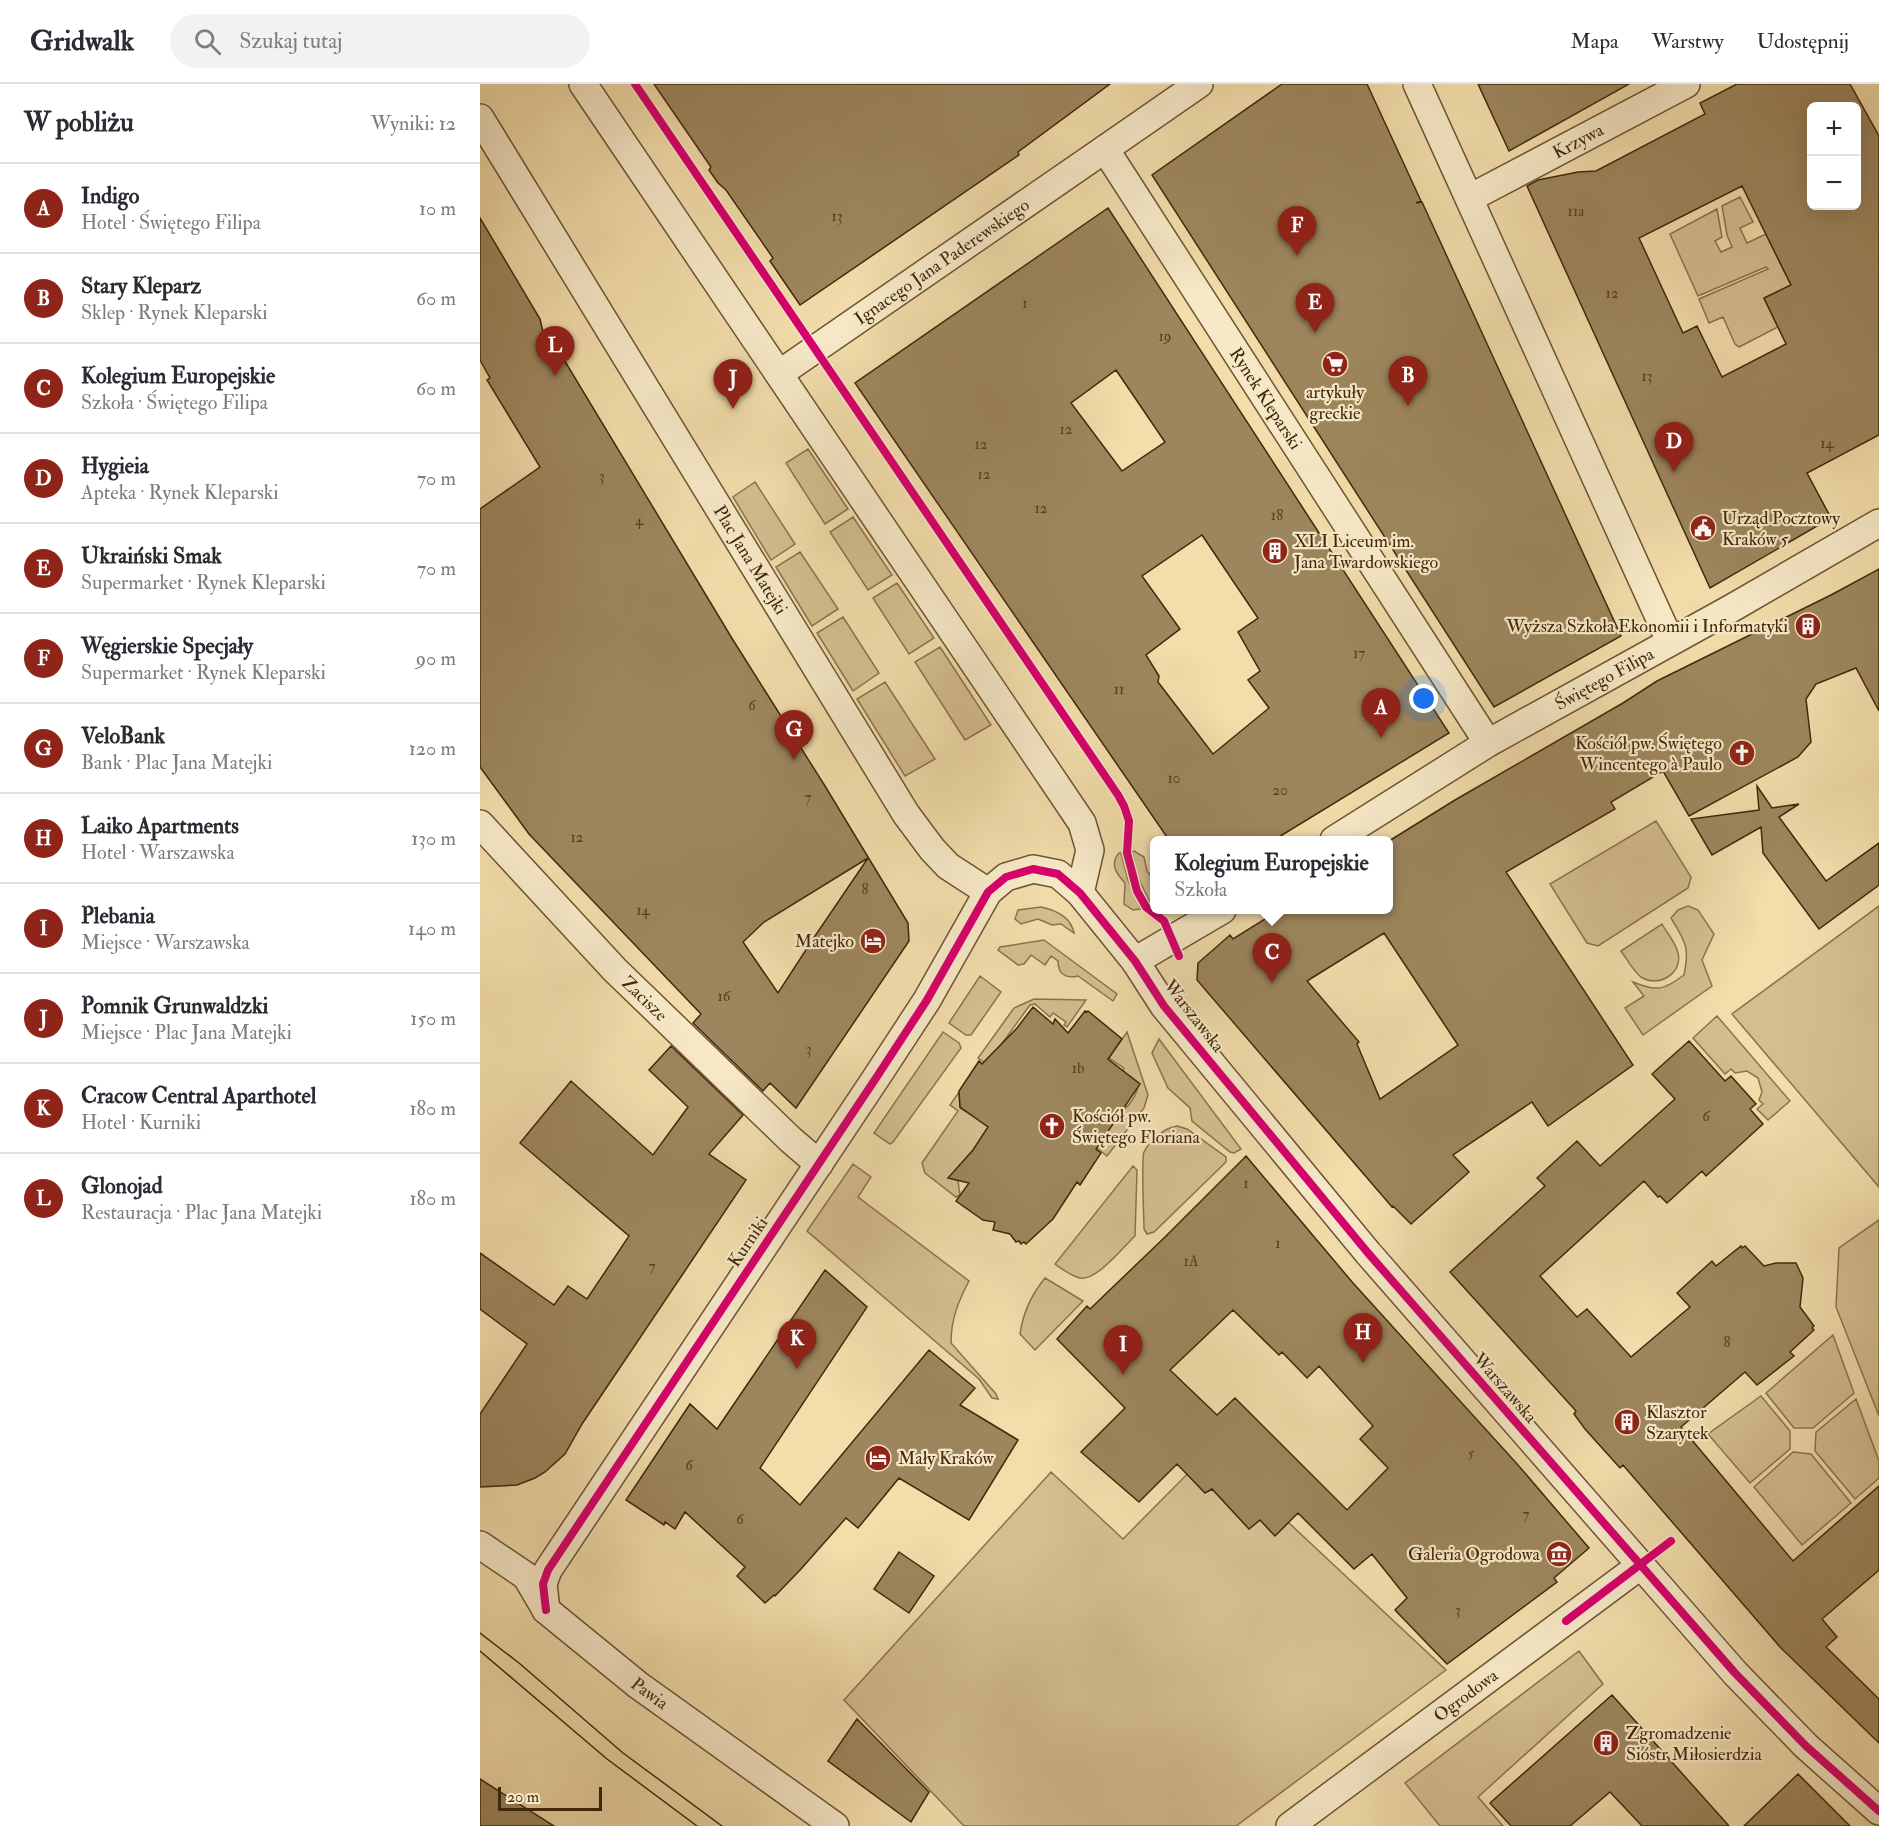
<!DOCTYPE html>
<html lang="pl">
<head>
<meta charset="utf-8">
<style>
  :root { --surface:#fff; --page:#f2f2f3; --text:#2b2b33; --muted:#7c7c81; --line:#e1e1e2; --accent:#8f2418 }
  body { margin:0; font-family:"IM FELL Double Pica",serif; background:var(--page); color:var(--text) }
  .controls { position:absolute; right:18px; top:18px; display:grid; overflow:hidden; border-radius:9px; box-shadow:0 6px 24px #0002 }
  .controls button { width:54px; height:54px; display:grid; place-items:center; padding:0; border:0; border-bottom:2px solid var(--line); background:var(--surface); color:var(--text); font:30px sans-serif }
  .scale { position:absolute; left:18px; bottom:15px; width:104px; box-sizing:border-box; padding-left:6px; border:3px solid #402809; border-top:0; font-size:16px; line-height:21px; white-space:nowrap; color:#402809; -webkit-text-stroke:4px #f7e9c8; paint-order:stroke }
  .you { position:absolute; left:944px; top:615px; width:21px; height:21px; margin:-15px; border:4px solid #fff; border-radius:50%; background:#1a73e8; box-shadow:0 0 0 9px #1a73e833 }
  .badge { display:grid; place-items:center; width:39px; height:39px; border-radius:50%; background:var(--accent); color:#fff; font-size:20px; font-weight:700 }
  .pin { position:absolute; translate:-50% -50px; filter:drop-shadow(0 2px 3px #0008) }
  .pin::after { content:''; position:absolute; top:32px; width:21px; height:18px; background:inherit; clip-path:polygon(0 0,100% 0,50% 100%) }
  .popup { position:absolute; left:670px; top:752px; width:243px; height:78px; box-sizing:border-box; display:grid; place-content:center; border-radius:9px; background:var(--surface); filter:drop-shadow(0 2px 4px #0005); font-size:20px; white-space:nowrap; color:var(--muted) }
  .popup b { font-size:22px; color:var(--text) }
  .popup::after { content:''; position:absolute; left:50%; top:100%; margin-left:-12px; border:12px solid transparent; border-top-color:var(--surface) }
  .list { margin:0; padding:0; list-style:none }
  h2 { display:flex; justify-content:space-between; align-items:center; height:78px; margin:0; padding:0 24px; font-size:26px }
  h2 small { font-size:20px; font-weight:400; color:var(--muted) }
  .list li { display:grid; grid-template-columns:39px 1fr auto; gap:18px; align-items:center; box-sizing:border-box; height:90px; padding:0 24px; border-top:2px solid var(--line) }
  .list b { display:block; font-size:22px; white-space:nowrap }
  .list p { margin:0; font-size:20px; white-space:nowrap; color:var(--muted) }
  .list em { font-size:20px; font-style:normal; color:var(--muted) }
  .icon { flex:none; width:33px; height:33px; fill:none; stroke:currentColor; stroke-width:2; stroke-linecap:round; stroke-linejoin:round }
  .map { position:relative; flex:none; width:1399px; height:1742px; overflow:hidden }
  header { display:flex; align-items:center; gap:36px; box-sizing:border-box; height:84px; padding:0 30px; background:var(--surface); border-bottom:2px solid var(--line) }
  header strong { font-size:28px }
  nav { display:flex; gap:33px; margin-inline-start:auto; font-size:21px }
  .search { width:420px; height:54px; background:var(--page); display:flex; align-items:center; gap:15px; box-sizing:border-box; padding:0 21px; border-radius:33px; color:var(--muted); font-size:22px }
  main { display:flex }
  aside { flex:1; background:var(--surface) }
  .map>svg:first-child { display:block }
  .green { fill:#d4be8f; stroke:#8a734c; stroke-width:1.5 }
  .building { fill:#9d865d; stroke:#402809; stroke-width:1.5; fill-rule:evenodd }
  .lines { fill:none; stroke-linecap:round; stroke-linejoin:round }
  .minor-casing { stroke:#6c5532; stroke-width:30 }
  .minor { stroke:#f7e9c8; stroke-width:27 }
  .tram { stroke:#402809; stroke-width:1.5 }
  .cycleway-casing { stroke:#f7e9c8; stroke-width:11 }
  .cycleway { stroke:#d6006c; stroke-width:8 }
  .labels { text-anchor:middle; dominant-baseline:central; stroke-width:4.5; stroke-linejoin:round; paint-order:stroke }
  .number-label { font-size:15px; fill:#57401e }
  .street-label { font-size:18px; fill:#402809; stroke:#f7e9c8 }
  .poi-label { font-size:18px; fill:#402809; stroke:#f7e9c8; text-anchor:start }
</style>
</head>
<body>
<header>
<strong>Gridwalk</strong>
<div class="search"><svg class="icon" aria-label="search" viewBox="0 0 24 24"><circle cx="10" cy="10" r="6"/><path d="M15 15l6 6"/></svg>Szukaj tutaj</div>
<nav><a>Mapa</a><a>Warstwy</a><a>Udostępnij</a></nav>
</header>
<main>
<aside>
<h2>W pobliżu<small>Wyniki: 12</small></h2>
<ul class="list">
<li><span class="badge">A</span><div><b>Indigo</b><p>Hotel · Świętego Filipa</p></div><em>10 m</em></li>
<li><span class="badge">B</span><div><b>Stary Kleparz</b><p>Sklep · Rynek Kleparski</p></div><em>60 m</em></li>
<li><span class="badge">C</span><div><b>Kolegium Europejskie</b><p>Szkoła · Świętego Filipa</p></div><em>60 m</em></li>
<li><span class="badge">D</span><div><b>Hygieia</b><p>Apteka · Rynek Kleparski</p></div><em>70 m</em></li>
<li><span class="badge">E</span><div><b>Ukraiński Smak</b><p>Supermarket · Rynek Kleparski</p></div><em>70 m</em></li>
<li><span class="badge">F</span><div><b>Węgierskie Specjały</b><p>Supermarket · Rynek Kleparski</p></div><em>90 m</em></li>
<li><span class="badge">G</span><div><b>VeloBank</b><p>Bank · Plac Jana Matejki</p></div><em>120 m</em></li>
<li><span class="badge">H</span><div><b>Laiko Apartments</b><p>Hotel · Warszawska</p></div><em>130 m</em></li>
<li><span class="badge">I</span><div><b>Plebania</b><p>Miejsce · Warszawska</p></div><em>140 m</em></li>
<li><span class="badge">J</span><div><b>Pomnik Grunwaldzki</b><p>Miejsce · Plac Jana Matejki</p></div><em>150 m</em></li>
<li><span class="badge">K</span><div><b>Cracow Central Aparthotel</b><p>Hotel · Kurniki</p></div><em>180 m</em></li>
<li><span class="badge">L</span><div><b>Glonojad</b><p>Restauracja · Plac Jana Matejki</p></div><em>180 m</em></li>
</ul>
</aside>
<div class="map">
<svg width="1399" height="1742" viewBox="0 0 1399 1742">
  <rect width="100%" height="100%" fill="#f2ddab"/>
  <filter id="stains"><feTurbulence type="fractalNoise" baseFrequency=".00333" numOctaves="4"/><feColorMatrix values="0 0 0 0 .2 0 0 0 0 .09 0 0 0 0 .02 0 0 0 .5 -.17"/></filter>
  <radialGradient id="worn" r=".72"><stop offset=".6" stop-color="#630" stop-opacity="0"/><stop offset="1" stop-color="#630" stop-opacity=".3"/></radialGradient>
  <path class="green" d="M1260,113L1273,138L1260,144L1267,159L1286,150L1311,201L1284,214L1298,243L1259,263L1255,260L1243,233L1229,239L1219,215L1288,185L1286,183L1218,212L1190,150L1237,125L1242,153L1235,157L1241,168L1252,163L1247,151L1242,122Z
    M328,365L368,425L345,440L306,379Z
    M275,398L315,460L291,476L253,413Z
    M373,433L412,491L388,506L350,448Z
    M320,468L358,525L332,542L296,483Z
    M417,499L454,554L429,570L393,514Z
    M363,533L399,589L373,607L337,549Z
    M460,563L511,641L485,656L435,578Z
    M405,598L455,675L425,692L377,615Z
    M1176,737L1211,793L1208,804L1118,862L1107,859L1070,800Z
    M654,767L664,773L667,787L675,797V820L671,821L657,791L652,768Z
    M639,769H641L648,796L661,825L653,826L644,820L645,799C637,790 629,781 639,769Z
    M1208,822L1218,826L1234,850L1222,876L1232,902L1163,951L1145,924L1164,912L1153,898C1177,908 1184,906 1204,891C1210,862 1205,858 1191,834L1198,826Z
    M1399,822V1103L1252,930Z
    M561,823C575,826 591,833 594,849L581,840L572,841L558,835L541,840L535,835L538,826Z
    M1182,840C1187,849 1196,859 1198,869C1203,890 1178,904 1161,893C1153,887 1147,875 1141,867Z
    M564,856L637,910L633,917L598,892C586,895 578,890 578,877L571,872L565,881L551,871L544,880L538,881L518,866L520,863Z
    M500,892L521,908L491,951H486L469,939Z
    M554,915L606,916L587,943L584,941L586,938L573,929L570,933L555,920L550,921L507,980L498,974L534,924Z
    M1237,932L1310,1017L1288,1036L1277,1025L1283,1020L1279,1016L1282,1008L1278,994L1267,987L1255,989L1251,985L1245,990L1213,954Z
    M463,948L479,959L481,964L413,1058L410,1060L394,1049Z
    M647,948L668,1011L664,1024L627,1072L613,1061L638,1029C648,1025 658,1010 658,1000L642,989L644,984L629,974Z
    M679,955L761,1065L754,1069L750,1068L712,1037L710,1024L688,1004L672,969Z
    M479,1008L480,1024L493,1032L506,1031L519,1040L475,1091L474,1095L478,1097L480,1111L476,1113L445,1089L442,1079L478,1027L470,1021Z
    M697,1042L707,1045L746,1073V1078L674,1148L667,1150L664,1145C664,1133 661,1076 664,1068C670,1056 684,1044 697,1042Z
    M373,1080L391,1093L378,1113L489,1197C478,1218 471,1235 471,1259L516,1310L518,1315L512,1314L499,1295L327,1147Z
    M653,1082L657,1086L655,1152C643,1163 617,1197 600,1194C591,1192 582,1185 575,1180Z
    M1399,1136V1332L1356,1223L1359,1164Z
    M565,1194L603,1217L555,1266L540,1250C543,1228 552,1210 565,1194Z
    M1353,1251L1374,1309L1333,1344H1314L1286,1309Z
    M1281,1312L1310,1347V1365L1270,1399L1228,1350Z
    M1376,1315L1399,1377V1394L1375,1415L1335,1367L1336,1348Z
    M731,1366L966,1586L756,1742H484L364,1616L571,1388L643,1455Z
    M1313,1368L1331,1370L1371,1419L1322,1461L1274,1403Z
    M1099,1567L1123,1600L998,1713L1023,1742H960L925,1699Z"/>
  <path class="building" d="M174,0H630L538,68L539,71L320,221L290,177L293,174L246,106L238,99L229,86L231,83Z
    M802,0H887L941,117L936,119L942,118L1141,552L1014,623L672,91Z
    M998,0H1149L1029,67Z
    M1257,0H1370L1399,52V351L1327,389L1351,434L1230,504L1047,102L1058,96L1098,88L1116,87L1225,30L1220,19ZM1332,22H1377V122H1332ZM1262,102L1311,201L1284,214L1306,260L1242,293L1217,242L1203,249L1159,154Z
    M628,124L969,649L794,756H689L375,299ZM636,286L685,358L642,387L591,319ZM722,451L778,534L758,548L780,587L768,596L789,624L733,670L678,598L679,592L666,571L700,545L662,492Z
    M0,134L60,235L66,261L74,259L253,556L345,702L428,839L429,857L316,1024L290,999L283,1007L213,939L221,930L49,750L0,683V425L60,383L7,296L10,294L0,276ZM388,774L335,852L298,909L263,858L284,838Z
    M1399,485V627L1376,584L1336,600L1326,615L1331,658L1318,673L1209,732L1183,687L1131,718L1135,725L1026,788L1153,981L1068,1042L1052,1018L973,1071L989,1088L931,1140L913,1122L912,1123L717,896L718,879L750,851L753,855L801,825H909V757L975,716L1143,619L1177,597L1351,511ZM904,849L978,961L900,1015L877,960L879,958L827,897Z
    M1277,702L1292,724L1319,720L1299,733L1346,797L1399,759V801L1339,845L1283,769L1281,743L1232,771L1211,735L1279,726Z
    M553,923L573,940L575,935L588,949L605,927L607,928L608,927L642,955L628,975L660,1000L616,1065L621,1069L600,1101L597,1098L573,1135L546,1160L544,1158L541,1160L539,1157L536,1158L530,1150L513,1146L515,1138L503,1136L476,1117L489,1099L468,1094L493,1066L508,1043L480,1023L479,1007L499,977L502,980L537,944Z
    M1209,957L1245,997L1251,992L1276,1020L1270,1025L1283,1040L1226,1092L1222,1087L1187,1119L1180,1112L1178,1113L1164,1097L1060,1192L1097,1233L1107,1225L1151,1273L1210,1223L1197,1209L1232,1177L1236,1182L1261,1162L1262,1164L1265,1162L1284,1182L1296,1179H1316L1323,1194L1320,1223L1334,1242L1332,1244L1334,1246L1310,1268L1314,1272L1277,1301L1265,1288L1201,1343L1313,1477L1399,1402V1486L1342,1535L1357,1553L1346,1563L1399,1615V1659L1300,1563L1143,1381L1140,1384L1105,1345L1094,1330L1096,1327L970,1188L1065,1102L1057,1094L1097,1057L1120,1082L1195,1015L1172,990Z
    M191,962L263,1031L229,1070L266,1096L102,1340L85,1370L65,1388L55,1394L37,1401L0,1403V1330L47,1260L0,1225V1169L74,1221L88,1202L107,1215L149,1152L40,1059L91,997L173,1071L208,1023L169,986Z
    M766,1072L873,1199L1038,1381L1109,1464L1074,1494L1077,1498L967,1580L915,1526L927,1514L892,1470L874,1485L818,1429L795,1452L780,1436L769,1445L732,1405L725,1409L697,1380L659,1418L601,1368L645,1324L577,1255L607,1222L610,1225L685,1153ZM753,1226L799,1271L802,1268L827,1294L839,1282L893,1342L880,1355L908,1384L867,1426L755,1314L737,1331L690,1286Z
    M345,1186L387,1223L280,1384L320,1421L449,1266L495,1304L480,1321L538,1356L489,1436L419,1394L378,1444L366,1434L321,1485L295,1512L294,1511L285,1519L257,1492L265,1483L205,1428L195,1445L185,1438L184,1441L146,1416L210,1320L237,1345Z
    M419,1468L454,1492L429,1529L394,1505Z
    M1132,1611L1249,1742H1162L1130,1708L1090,1742H1031L1010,1719Z
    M377,1635L449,1708L431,1738L348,1677Z
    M1318,1690L1370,1742H1264Z
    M0,1695L74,1742H0Z"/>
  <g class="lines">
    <defs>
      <g id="minor">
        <path d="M103,0L602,739L610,766L600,809"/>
        <path id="s1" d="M719,0L625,65L1008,659"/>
        <path d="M937,0L1190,557"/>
        <path id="s2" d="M0,34L426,730L452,765L468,782L508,808"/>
        <path id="s3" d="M990,114L1206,0"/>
        <path id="s4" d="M299,290L625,65"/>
        <path id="s5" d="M0,740L135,886L311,1056L339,1080"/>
        <path id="s6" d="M854,756L1008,659L1252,524L1399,439"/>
        <path d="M655,877L742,826"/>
        <path id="s7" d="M0,1461L46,1492L66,1526L158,1601L355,1742"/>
        <path d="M66,1526L63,1500L68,1486L398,991L447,916L508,808L526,793L553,785L578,790L600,809L655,877L684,922L888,1169L1255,1589L1326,1662L1399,1727"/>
        <path id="s8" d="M810,1742L1161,1481"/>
      </g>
    </defs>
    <use href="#minor" class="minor-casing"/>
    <use href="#minor" class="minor"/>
    <path class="tram" d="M0,1549L39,1579L143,1669L242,1742
      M0,1567L127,1675L217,1742"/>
    <defs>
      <path id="cycleway" d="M155,0L638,711L644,722L649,737L647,769L657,807L666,823L684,837L699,872
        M66,1526L63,1500L68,1486L398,991L447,916L508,808L526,793L553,785L578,790L600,809L655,877L684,922L888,1169L1255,1589L1326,1662L1399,1727
        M1086,1537L1191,1457"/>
    </defs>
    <use href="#cycleway" class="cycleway-casing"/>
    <use href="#cycleway" class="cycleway"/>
  </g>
  <defs>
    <symbol id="supermarket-disc" viewBox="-11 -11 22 22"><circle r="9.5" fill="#8f2418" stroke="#f7e9c8"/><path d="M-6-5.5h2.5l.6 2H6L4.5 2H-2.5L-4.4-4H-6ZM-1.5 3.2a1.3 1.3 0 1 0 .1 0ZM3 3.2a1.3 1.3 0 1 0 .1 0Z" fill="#fff"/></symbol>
    <symbol id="civic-disc" viewBox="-11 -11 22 22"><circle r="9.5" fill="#8f2418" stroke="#f7e9c8"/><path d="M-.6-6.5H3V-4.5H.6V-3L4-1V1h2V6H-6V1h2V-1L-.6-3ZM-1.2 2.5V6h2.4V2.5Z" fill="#fff"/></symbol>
    <symbol id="building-disc" viewBox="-11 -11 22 22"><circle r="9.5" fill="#8f2418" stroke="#f7e9c8"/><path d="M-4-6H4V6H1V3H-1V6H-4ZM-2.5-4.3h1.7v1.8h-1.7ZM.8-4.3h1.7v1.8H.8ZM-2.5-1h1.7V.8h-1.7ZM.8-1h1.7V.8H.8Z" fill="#fff"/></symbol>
    <symbol id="church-disc" viewBox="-11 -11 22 22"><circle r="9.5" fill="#8f2418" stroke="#f7e9c8"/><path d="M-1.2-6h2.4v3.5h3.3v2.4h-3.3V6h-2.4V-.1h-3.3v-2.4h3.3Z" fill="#fff"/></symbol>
    <symbol id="hotel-disc" viewBox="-11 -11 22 22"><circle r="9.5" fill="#8f2418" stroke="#f7e9c8"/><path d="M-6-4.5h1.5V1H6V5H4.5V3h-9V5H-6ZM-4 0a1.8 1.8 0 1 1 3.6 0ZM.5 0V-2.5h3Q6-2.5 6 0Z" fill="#fff"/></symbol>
    <symbol id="museum-disc" viewBox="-11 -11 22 22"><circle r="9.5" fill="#8f2418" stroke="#f7e9c8"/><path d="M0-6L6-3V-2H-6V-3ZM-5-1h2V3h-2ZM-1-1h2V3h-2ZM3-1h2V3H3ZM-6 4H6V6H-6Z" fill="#fff"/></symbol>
  </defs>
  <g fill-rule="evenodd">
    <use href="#supermarket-disc" x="840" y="265" width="30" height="30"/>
    <use href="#civic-disc" x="1208" y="429" width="30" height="30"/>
    <use href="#building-disc" x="780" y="452" width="30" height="30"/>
    <use href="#building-disc" x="1313" y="527" width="30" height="30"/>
    <use href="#church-disc" x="1247" y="654" width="30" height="30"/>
    <use href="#hotel-disc" x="378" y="842" width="30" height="30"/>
    <use href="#church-disc" x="557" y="1027" width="30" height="30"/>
    <use href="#building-disc" x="1132" y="1323" width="30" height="30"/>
    <use href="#hotel-disc" x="383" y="1359" width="30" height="30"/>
    <use href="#museum-disc" x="1064" y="1455" width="30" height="30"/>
    <use href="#building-disc" x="1111" y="1644" width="30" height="30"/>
  </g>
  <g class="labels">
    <g class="number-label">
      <text x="1096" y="127">11a</text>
      <text x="357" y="132">13</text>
      <text x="1132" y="209">12</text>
      <text x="545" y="219">1</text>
      <text x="685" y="252">19</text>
      <text x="1167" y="292">13</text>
      <text x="586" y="345">12</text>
      <text x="1347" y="359">14</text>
      <text x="501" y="360">12</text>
      <text x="504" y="390">12</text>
      <text x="122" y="392">3</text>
      <text x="561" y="424">12</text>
      <text x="797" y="431">18</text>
      <text x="159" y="436">4</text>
      <text x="879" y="569">17</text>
      <text x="639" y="605">11</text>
      <text x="272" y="621">6</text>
      <text x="694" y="694">10</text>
      <text x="800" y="706">20</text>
      <text x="328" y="713">7</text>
      <text x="97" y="753">12</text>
      <text x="385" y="805">8</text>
      <text x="163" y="826">14</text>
      <text x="244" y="912">16</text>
      <text x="329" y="965">3</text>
      <text x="598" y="984">1b</text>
      <text x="1226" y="1032">6</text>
      <text x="766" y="1099">1</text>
      <text x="798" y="1159">1</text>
      <text x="711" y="1177">1A</text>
      <text x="172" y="1182">7</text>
      <text x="1247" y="1258">8</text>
      <text x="991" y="1369">5</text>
      <text x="209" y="1381">6</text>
      <text x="1046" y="1430">7</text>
      <text x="260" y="1435">6</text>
      <text x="978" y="1526">3</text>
    </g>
    <g class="street-label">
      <text stroke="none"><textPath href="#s3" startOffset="122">Krzywa</textPath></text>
      <text stroke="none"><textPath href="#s4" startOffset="198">Ignacego Jana Paderewskiego</textPath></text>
      <text stroke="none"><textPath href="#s1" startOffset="411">Rynek Kleparski</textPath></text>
      <text stroke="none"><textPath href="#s2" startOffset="518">Plac Jana Matejki</textPath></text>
      <text stroke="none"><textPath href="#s6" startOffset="315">Świętego Filipa</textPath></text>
      <text stroke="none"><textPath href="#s5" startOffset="240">Zacisze</textPath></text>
      <text transform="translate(714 932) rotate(52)">Warszawska</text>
      <text transform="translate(268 1158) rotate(-56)">Kurniki</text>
      <text transform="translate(1025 1304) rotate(49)">Warszawska</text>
      <text stroke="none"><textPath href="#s7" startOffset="228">Pawia</textPath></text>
      <text stroke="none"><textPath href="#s8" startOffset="219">Ogrodowa</textPath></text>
    </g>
    <g class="poi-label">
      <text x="855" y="308" text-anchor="middle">artykuły<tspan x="855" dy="21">greckie</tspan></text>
      <text x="1242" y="434">Urząd Pocztowy<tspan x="1242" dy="21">Kraków 5</tspan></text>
      <text x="814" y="457">XLI Liceum im.<tspan x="814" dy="21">Jana Twardowskiego</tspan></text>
      <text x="1308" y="542" text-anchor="end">Wyższa Szkoła Ekonomii i Informatyki</text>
      <text x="1242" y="659" text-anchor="end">Kościół pw. Świętego<tspan x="1242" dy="21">Wincentego à Paulo</tspan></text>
      <text x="374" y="857" text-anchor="end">Matejko</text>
      <text x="592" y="1032">Kościół pw.<tspan x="592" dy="21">Świętego Floriana</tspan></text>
      <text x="1166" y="1328">Klasztor<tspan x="1166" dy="21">Szarytek</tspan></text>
      <text x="418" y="1374">Mały Kraków</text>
      <text x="1060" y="1470" text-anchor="end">Galeria Ogrodowa</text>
      <text x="1146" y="1649">Zgromadzenie<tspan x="1146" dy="21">Sióstr Miłosierdzia</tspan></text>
    </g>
  </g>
  <rect width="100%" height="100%" filter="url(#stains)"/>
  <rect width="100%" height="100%" fill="url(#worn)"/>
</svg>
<div class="controls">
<button>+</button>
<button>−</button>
</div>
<div class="scale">20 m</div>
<div class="you"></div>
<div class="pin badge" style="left:901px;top:654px">A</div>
<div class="pin badge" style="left:928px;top:322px">B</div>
<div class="pin badge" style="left:792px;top:899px">C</div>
<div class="popup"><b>Kolegium Europejskie</b>Szkoła</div>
<div class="pin badge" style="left:1194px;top:388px">D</div>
<div class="pin badge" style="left:835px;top:249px">E</div>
<div class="pin badge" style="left:817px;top:172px">F</div>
<div class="pin badge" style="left:314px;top:676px">G</div>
<div class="pin badge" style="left:883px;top:1279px">H</div>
<div class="pin badge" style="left:643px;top:1291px">I</div>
<div class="pin badge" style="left:253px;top:325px">J</div>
<div class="pin badge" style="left:317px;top:1285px">K</div>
<div class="pin badge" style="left:75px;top:292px">L</div>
</div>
</main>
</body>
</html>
